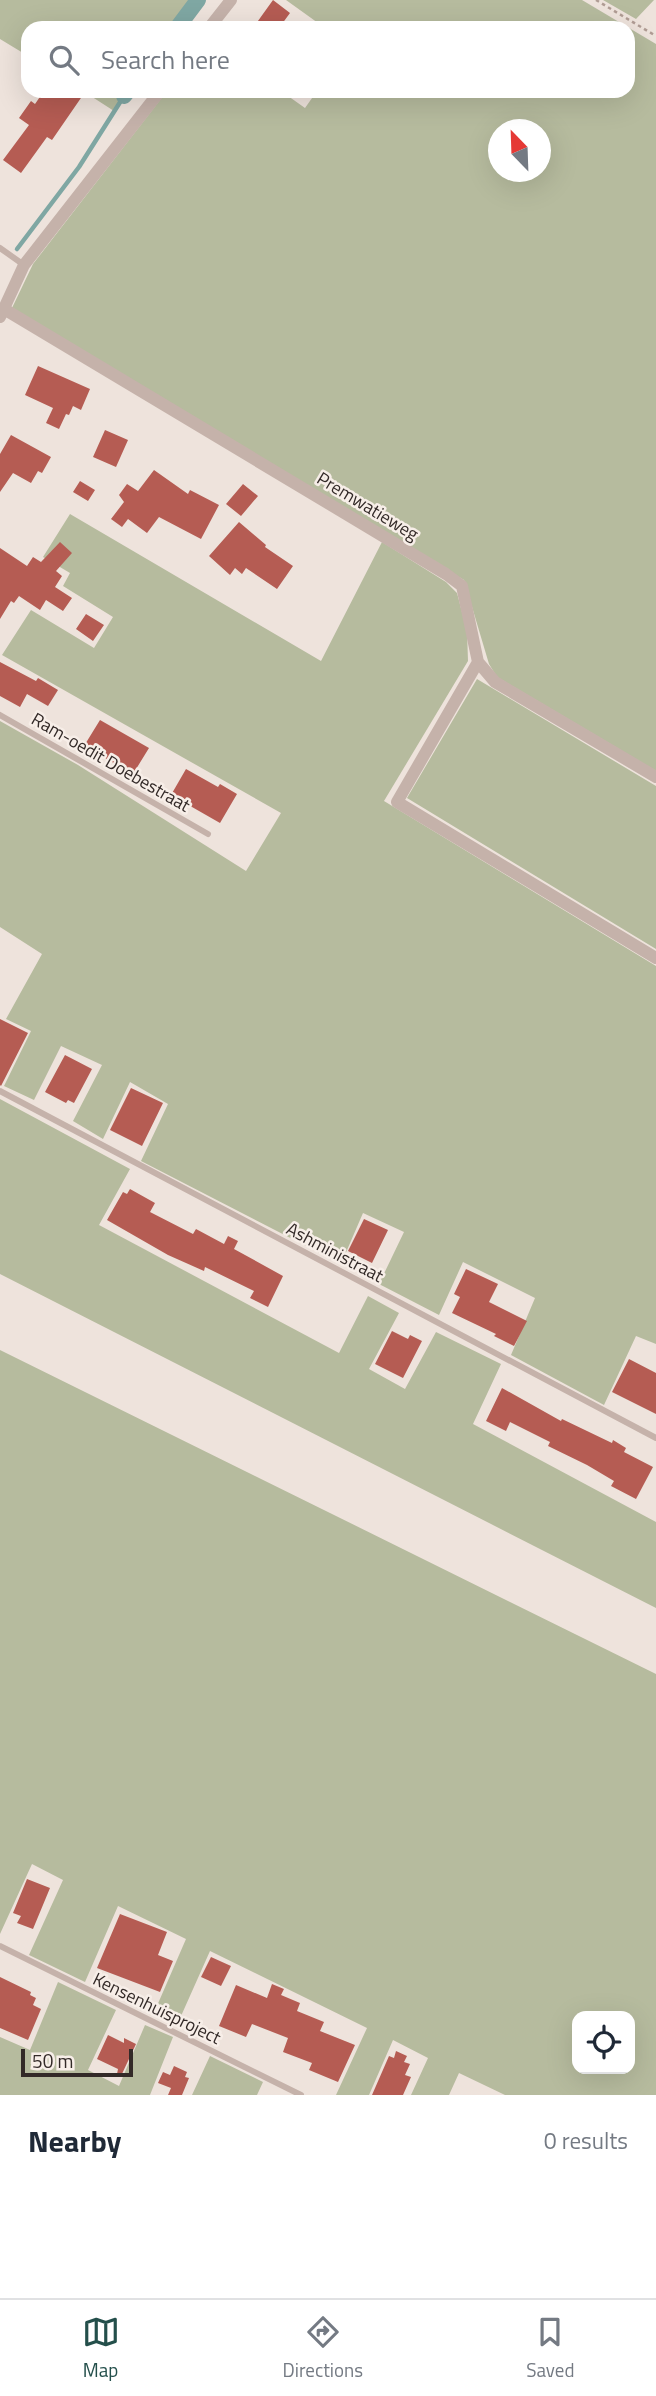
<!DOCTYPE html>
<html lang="en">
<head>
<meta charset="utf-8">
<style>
  :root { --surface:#fff; --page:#f6f6f7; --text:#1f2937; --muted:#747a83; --line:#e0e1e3; --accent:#244f4b }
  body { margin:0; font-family:"Titillium Web",sans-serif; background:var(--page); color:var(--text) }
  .controls { position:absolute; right:21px; bottom:21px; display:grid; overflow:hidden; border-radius:14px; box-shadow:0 7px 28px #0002 }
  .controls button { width:63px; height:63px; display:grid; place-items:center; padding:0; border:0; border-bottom:2px solid var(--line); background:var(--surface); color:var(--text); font:35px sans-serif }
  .compass { position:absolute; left:488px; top:119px; width:63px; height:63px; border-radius:50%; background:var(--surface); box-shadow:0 7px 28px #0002; rotate:337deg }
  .scale { position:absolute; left:21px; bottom:18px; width:112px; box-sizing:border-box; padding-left:7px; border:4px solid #332a28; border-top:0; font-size:19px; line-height:24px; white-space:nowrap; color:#332a28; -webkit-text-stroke:5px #f7eee8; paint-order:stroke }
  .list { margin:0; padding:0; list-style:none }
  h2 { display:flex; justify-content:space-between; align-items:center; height:91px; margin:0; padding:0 28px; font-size:30px }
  h2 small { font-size:23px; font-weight:400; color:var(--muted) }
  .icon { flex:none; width:38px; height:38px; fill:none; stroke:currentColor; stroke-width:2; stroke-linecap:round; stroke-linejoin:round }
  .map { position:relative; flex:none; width:656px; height:2095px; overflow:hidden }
  .search { position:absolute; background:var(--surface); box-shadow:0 7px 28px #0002; left:21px; right:21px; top:21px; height:77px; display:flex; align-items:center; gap:18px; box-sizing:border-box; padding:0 24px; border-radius:21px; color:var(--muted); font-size:26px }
  .sheet { height:203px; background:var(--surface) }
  nav { display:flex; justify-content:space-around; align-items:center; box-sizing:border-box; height:98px; border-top:2px solid var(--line); background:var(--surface); font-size:19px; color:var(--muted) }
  nav a { display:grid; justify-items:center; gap:4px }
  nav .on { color:var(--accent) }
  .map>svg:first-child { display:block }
  .green { fill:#b6bb9e; fill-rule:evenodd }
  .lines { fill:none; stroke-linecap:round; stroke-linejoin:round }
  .stream { stroke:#7fa7a3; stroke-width:4.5 }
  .canal { stroke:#7fa7a3; stroke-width:16 }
  .building { fill:#b55c53 }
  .path { stroke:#b09c94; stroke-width:2.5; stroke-dasharray:3.5 3.5; stroke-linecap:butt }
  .service { stroke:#c5b2aa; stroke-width:6 }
  .minor { stroke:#c5b2aa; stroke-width:12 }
  .labels { text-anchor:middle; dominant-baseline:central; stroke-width:5; stroke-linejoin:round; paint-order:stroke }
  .street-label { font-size:18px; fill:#332a28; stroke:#f7eee8 }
</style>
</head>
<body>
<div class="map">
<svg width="656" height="2095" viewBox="0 0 656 2095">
  <rect width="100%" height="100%" fill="#eee3dc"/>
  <path class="green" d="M0,0H198L177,28H28V56L0,39Z
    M286,0H582L656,44V771L497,677L489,664L464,580L12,308L33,264L167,91H281L305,108L317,91H628V28H325ZM498,130H540V172H498Z
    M603,0H654L636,19Z
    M83,91H128L114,111Z
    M70,514L321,661L382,542L446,582L457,593L467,631L468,661L384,801L656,966V1344L636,1336L604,1405L511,1355L535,1298L463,1262L439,1315L379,1284L404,1232L363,1213L341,1264L141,1161L168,1104L130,1082L103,1139L73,1121L102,1065L61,1046L34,1100L4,1086L31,1031L6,1019L42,954L0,927V721L78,765L246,871L281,813L2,655L31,610L94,648L113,617L63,586L70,573L43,557Z
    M477,679L656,786V949L407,798Z
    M0,1099L130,1169L99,1225L339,1353L368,1296L399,1313L369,1369L405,1389L436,1332L501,1364L473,1424L656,1522V1608L0,1274Z
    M0,1350L656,1674V2095H505L459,2073L449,2095H411L428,2058L393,2040L369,2095H336L367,2028L210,1951L177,2025L153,2015L186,1939L118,1906L85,1982L29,1955L63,1880L32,1864L0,1934ZM577,2016H630V2069H577Z
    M58,1982L116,2010L88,2070L119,2086L145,2025L173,2037L150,2095H0V2037L30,2050Z
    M210,2056L263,2082L257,2095H192Z"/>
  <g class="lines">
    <path class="stream" d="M17,249L79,167L124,96"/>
    <path class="canal" d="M177,28L198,0
      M124,96L128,91"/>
  </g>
  <path class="building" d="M273,0L290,13L279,28H253Z
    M44,91H76L83,95L52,140L47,137L21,173L3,160L29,125L19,118L31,101L35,104Z
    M38,366L90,389L81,410L73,406L69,415L66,414L59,429L46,423L53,408L25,395Z
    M105,430L128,440L116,467L93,457Z
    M11,435L51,457L42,473L38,471L31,483L13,473L0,492V454Z
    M154,470L188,494L190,490L219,505L201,539L159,517L147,533L128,519L122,527L111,519L124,502L119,495L127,484L138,491Z
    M80,481L95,490L88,501L73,492Z
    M243,484L258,496L241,516L226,504Z
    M239,522L266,545L265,547L293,566L277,589L246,568L242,574L235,568L230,575L209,556Z
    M60,542L72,553L56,571L62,576L55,587L72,598L63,611L46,600L40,610L19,596L14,603L11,601L0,619V548L27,566L33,557L41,562Z
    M86,614L104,625L93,641L76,629Z
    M0,662L36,681L38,678L58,690L48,706L27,694L20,707L0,696Z
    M100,720L149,748L133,774L84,746Z
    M186,769L218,787L220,784L237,794L220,823L171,795Z
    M0,1019L28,1033L1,1086L0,1085Z
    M65,1055L92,1069L74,1103L68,1100L66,1103L45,1092Z
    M131,1088L163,1103L142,1146L110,1130Z
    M130,1189L155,1203L150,1212L193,1234L196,1229L224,1244L228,1236L238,1241L234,1249L283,1276L268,1307L250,1298L254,1291L205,1267L204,1271L168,1255L107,1220L123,1192L127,1194Z
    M364,1219L388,1230L372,1263L348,1251Z
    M466,1269L498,1284L489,1302L527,1321L514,1346L494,1336L496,1334L452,1313L460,1297L454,1294Z
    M392,1331L408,1339L410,1335L422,1341L403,1378L375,1364Z
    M629,1359L656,1373V1414L612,1392Z
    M502,1388L561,1421L562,1419L612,1443L613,1440L626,1448L624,1452L653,1467L636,1499L611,1486L614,1481L587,1465L548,1446L550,1442L510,1422L506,1431L486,1421Z
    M27,1879L50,1888L33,1929L17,1923L21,1916L13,1913Z
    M120,1914L167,1932L158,1955L173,1961L160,1992L97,1968Z
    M211,1957L231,1966L221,1986L201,1977Z
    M0,1977L31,1992L30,1995L36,1998L33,2005L41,2009L28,2040L0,2028Z
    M272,1984L284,1989L281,1995L300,2003L297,2011L324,2022L320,2031L355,2045L338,2082L309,2070L312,2063L283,2052L288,2038L252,2024L246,2037L219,2026L236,1985L267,1998Z
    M108,2035L124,2043V2038L136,2044L121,2076L117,2074L118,2069L97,2059Z
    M396,2051L407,2056L404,2062L410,2064L405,2075L411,2077L403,2095H372L389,2056L394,2058Z
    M174,2066L187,2072L185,2077L189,2078L182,2095H168L171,2088L158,2083L163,2072L170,2075Z"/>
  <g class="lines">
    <path class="path" d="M596,0L656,36"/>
    <path class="service" d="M0,248L24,265
      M0,715L208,834
      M0,1091L656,1438
      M0,1946L301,2095"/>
    <path class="minor" d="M209,28L231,0
      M4,309L446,574L462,586L478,662L495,682L656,777
      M0,317L24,265L160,91
      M478,662L397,802L656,958"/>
  </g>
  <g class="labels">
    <g class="street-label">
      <text transform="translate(368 506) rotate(31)">Premwatieweg</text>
      <text transform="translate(111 762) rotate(30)">Ram-oedit Doebestraat</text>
      <text transform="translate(335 1252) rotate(28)">Ashministraat</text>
      <text transform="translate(157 2008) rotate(26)">Kensenhuisproject</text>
    </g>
  </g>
</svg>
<div class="controls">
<button><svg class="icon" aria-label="locate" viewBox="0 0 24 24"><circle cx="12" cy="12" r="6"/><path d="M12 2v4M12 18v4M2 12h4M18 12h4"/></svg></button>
</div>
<svg class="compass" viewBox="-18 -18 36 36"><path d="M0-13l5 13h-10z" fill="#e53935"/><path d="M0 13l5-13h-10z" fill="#747a83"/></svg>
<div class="scale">50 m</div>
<div class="search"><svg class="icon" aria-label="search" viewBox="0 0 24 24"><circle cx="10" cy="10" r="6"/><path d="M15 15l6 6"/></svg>Search here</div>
</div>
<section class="sheet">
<h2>Nearby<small>0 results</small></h2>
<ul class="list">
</ul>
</section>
<nav>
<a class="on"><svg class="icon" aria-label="map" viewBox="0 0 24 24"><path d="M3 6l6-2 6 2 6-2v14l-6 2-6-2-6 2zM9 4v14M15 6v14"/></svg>Map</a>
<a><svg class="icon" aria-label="directions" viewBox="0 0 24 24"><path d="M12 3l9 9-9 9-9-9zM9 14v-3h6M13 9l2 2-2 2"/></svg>Directions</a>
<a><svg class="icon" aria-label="saved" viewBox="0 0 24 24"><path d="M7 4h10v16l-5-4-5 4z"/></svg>Saved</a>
</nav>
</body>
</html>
